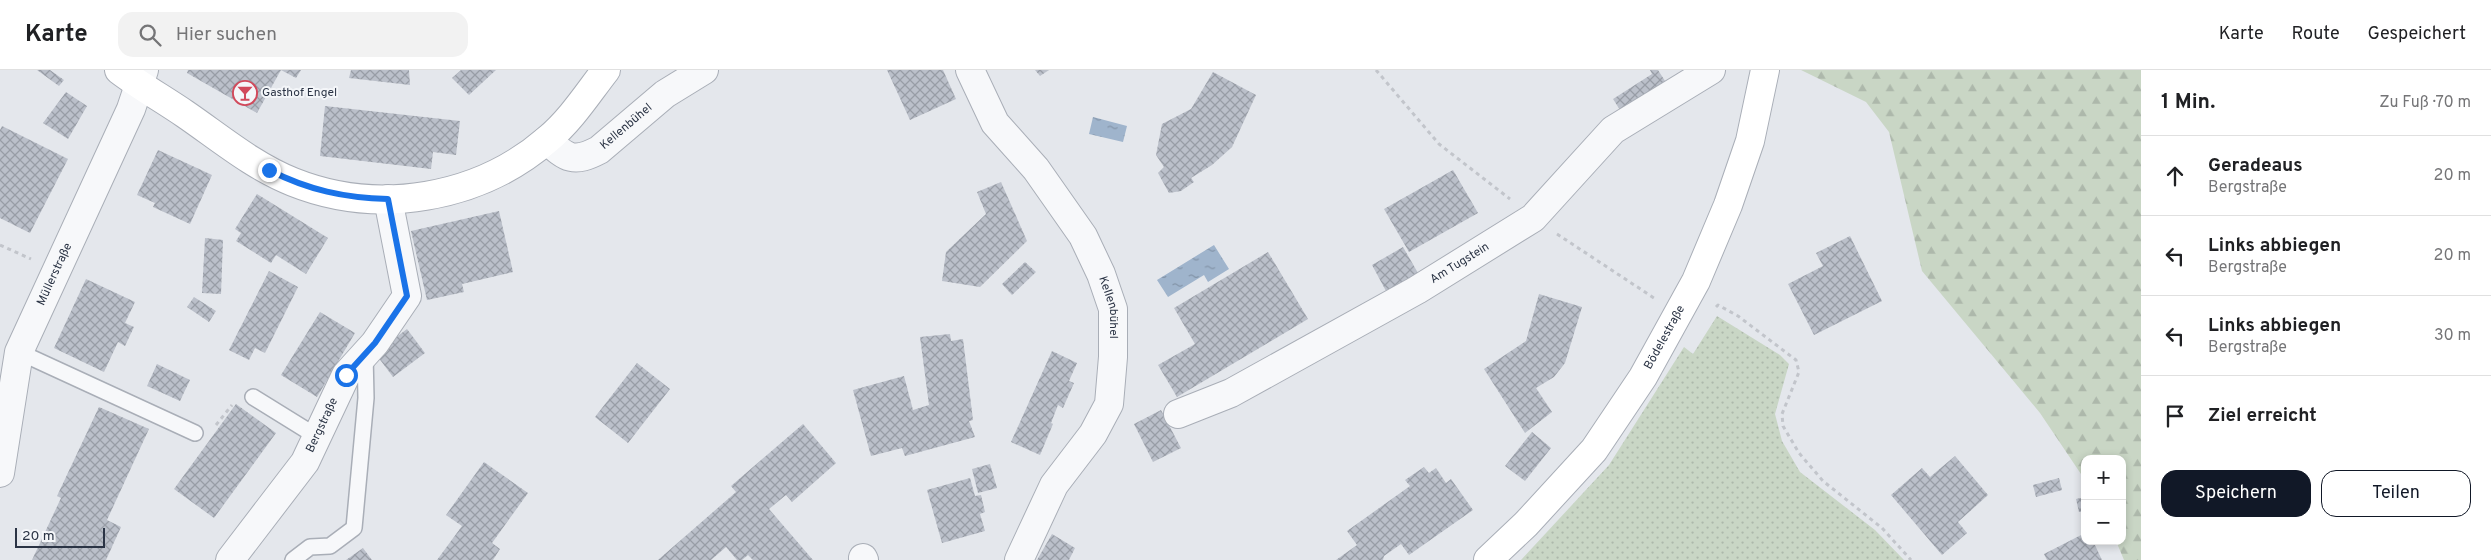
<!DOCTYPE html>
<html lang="de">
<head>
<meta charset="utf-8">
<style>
  :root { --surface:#fff; --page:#f2f2f2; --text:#202124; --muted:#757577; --line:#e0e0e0; --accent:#111827 }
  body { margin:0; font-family:Overpass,sans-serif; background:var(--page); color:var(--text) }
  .controls { position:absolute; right:15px; bottom:15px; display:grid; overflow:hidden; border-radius:10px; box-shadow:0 2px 8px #0003 }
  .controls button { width:45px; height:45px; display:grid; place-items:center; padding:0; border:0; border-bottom:1px solid var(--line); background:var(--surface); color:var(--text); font:25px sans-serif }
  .scale { position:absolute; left:15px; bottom:12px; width:90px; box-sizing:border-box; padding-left:5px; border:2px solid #2b3445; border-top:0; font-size:14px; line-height:18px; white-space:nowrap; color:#2b3445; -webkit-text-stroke:4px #f4f6f9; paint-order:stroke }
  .stop { position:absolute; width:15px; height:15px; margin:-11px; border:4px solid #1a73e8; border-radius:50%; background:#fff }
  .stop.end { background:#1a73e8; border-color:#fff; box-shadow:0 1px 5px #0008 }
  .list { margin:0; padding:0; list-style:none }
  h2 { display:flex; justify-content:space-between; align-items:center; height:65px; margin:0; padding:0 20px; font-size:21px }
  h2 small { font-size:16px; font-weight:400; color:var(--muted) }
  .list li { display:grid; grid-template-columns:32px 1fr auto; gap:15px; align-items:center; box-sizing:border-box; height:80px; padding:0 20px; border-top:1px solid var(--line) }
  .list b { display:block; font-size:19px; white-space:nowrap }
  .list p { margin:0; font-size:16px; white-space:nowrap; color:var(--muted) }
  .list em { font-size:16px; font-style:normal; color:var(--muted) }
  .actions { display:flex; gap:10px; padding:15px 20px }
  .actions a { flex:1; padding:11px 0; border:1px solid var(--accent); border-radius:15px; text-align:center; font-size:18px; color:var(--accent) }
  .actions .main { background:var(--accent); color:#fff }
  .icon { flex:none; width:28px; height:28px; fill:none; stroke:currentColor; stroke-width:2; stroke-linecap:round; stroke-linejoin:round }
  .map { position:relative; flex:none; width:2141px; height:490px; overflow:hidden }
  header { display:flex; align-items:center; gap:30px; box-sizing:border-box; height:70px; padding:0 25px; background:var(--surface); border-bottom:1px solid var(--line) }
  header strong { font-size:24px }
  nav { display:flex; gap:28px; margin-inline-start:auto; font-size:18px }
  .search { width:350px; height:45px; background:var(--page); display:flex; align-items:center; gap:12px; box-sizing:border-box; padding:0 18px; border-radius:15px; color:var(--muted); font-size:19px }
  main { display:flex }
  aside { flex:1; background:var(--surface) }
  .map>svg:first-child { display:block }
  .grass { fill:url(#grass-dots) }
  .forest { fill:url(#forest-firs) }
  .water { fill:url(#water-ripples) }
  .building { fill:url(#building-cross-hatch) }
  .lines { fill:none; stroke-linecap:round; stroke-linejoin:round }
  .lane-casing { stroke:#a9aeb7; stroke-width:18 }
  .street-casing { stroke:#a9aeb7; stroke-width:30 }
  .secondary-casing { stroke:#a9aeb7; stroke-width:30 }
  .path { stroke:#c2c5cb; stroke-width:3; stroke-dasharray:4 4; stroke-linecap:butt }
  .lane { stroke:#f7f8fa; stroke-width:15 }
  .street { stroke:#f7f8fa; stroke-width:28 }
  .secondary { stroke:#fff; stroke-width:28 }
  .route { stroke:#1a73e8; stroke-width:6 }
  .labels { text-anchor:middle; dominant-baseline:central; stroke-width:4; stroke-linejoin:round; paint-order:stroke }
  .poi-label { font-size:12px; fill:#2b3445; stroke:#f4f6f9; text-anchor:start }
  .street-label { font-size:12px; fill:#2b3445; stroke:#f4f6f9 }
</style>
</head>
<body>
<header>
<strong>Karte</strong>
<div class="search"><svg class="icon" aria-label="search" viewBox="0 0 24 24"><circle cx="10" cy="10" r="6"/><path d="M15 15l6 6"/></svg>Hier suchen</div>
<nav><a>Karte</a><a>Route</a><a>Gespeichert</a></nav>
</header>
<main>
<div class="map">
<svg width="2141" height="490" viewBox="0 0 2141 490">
  <defs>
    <pattern id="grass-dots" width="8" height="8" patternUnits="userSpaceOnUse" patternTransform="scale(1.25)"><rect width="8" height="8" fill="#c9d6c5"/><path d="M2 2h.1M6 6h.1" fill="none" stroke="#adb8ab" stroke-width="1.8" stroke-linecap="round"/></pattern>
    <pattern id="forest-firs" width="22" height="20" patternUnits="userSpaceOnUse" patternTransform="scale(1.25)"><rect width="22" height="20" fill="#c9d6c5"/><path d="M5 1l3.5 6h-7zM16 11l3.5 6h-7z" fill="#adb8ab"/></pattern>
    <pattern id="water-ripples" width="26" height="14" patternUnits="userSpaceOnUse" patternTransform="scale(1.25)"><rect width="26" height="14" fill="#9fb4cc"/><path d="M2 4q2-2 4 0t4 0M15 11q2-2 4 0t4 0" fill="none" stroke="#8293a7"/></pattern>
    <pattern id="building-cross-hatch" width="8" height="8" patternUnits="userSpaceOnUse" patternTransform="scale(1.25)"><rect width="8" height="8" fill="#bbc0ca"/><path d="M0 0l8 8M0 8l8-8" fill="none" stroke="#989da6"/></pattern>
  </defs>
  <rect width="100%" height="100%" fill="#e4e7ec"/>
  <path class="grass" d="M1717,246L1780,285L1789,294L1775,344L1782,371L1800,402L1875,460L1904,490H1521L1609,395L1684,277L1693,284Z"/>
  <path class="forest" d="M1801,0H2141V490H2124L2116,471H2122V389H2085V410L2040,343L1922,201L1889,62L1866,32Z"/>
  <path class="water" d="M1093,47L1127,56L1123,72L1089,64Z
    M1214,175L1229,199L1208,212L1204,205L1168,227L1157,210Z"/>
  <path class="building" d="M37,0H50L64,10L59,16Z
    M188,0H301L296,8L281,0L257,43L187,3Z
    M351,0H409L410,15L349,8Z
    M461,0H496L469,25L452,8Z
    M887,0H943L956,29L910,50Z
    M1035,0H1049L1040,6Z
    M1650,0H1658L1667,14L1622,43L1613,29L1652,4Z
    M1213,2L1256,25L1232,77L1212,95L1191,108L1194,112L1181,121L1169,123L1158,103L1164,97L1156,85L1162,54L1191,39Z
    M66,22L87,36L68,69L43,53Z
    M325,36L460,51L456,85L433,82L431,99L320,86Z
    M2,56L68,89L30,163L0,148V60Z
    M158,80L212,105L190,154L153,137L155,133L137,125Z
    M1453,100L1478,143L1409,182L1384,139Z
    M1001,112L1027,171L980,217L942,211L946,182L986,144L977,122Z
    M257,124L328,168L306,204L276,185L271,193L236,171L241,163L235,159Z
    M499,141L513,202L462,214L464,222L427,230L411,161Z
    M1850,166L1882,231L1814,265L1788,214L1823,196L1816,183Z
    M205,168L223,170L221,224L202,223Z
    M1403,177L1418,203L1386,221L1372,195Z
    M1268,182L1308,249L1177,327L1158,295L1195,274L1174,238Z
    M1025,192L1036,202L1012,225L1002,214Z
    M269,201L298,217L265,283L255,278L249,290L229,280Z
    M86,209L135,232L125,253L134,257L125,276L118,272L104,302L54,278Z
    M1539,224L1582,237L1565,293L1554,307L1536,318L1552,342L1525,363L1484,299L1526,271Z
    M194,227L216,241L209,252L187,237Z
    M320,242L355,263L317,327L281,305Z
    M407,259L425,283L393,307L375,283Z
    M950,264L951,271L963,269L973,350L969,351L975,367L905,386L902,378L871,386L853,320L904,306L913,340L929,335L920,267Z
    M1052,281L1077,293L1069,311L1074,313L1063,338L1058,335L1051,353L1053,354L1040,385L1011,372Z
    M637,293L670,319L628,373L595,347Z
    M157,294L190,310L180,331L147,316Z
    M236,334L276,363L214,448L174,419Z
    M99,337L149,359L107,450L121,457L106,490H32L61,428L57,426Z
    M1161,340L1181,378L1153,392L1134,354Z
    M803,354L836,393L792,432L786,425L769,439L813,490H753L748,485L742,490H737L726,477L711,490H658L736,422L731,416Z
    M1532,362L1551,378L1525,411L1505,396Z
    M1955,386L1988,425L1958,452L1967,463L1942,485L1891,425L1922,398L1930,407Z
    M484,392L528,423L492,473L500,479L493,490H437L462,456L446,445Z
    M990,394L997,418L978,423L972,399Z
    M1424,397L1429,403L1436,398L1446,413L1451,409L1473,440L1409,485L1401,474L1384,486L1383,490H1336L1357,475L1347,461L1410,416L1405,410Z
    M970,408L975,426L981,425L985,442L980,444L985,461L942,473L927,420Z
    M2059,408L2062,420L2036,427L2033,415Z
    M2085,427V441L2079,442L2076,429Z
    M2085,463V471H2093L2102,490H2047L2044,484Z
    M1052,464L1075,478L1069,490H1037Z
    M363,478L372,490H346Z"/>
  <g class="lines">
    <defs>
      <path id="lane" d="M19,282L195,363
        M253,327L316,366
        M293,490L310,477L330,476L354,458L366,328L365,284"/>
      <g id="street">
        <path id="s1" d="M970,0L995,53L1036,99L1083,166L1101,204L1113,239V287L1109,334L1093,364L1054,415L1019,490"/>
        <path id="s2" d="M547,70C567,89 574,93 599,80L665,24L704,0"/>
        <path id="s3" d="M1178,344L1231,323L1417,220L1533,148L1613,60L1711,0"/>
        <path id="s4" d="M0,403L19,282L131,39L144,0"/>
        <path d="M863,488L864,490"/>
        <path id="s5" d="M230,490L305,392L346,305L375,273L407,226L388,129"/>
      </g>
      <g id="secondary">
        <path d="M119,0C140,16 163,29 185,44C220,68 253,96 293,112C378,146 479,129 548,69C571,50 588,23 606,0"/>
        <path id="s6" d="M1488,490L1526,454L1594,380L1643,307L1696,211L1728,135L1750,71L1765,0"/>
      </g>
    </defs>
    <use href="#lane" class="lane-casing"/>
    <use href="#street" class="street-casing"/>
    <use href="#secondary" class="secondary-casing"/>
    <path class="path" d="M1376,0L1439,74L1510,129
      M1557,164L1654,228
      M0,175L31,189
      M1716,237L1718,235L1738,246L1796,290L1799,302L1782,344L1783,356L1799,383L1823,411L1882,458L1911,490
      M216,355L232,335"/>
    <use href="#lane" class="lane"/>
    <use href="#street" class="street"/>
    <use href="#secondary" class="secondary"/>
  </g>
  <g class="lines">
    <path class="route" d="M269,100C308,120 345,128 388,129L407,226L375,273L346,305"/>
  </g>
  <defs>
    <symbol id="bar-ring" viewBox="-11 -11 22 22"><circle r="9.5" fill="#f4f6f9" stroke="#d1495b" stroke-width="1.5"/><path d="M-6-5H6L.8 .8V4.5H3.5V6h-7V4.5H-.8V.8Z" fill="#d1495b"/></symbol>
  </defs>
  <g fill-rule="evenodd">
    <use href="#bar-ring" x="231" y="9" width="28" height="28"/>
  </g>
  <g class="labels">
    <g class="poi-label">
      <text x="262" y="23">Gasthof Engel</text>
    </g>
    <g class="street-label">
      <text stroke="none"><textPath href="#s2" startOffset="95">Kellenbühel</textPath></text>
      <text stroke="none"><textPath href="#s3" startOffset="320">Am Tugstein</textPath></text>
      <text stroke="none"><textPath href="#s4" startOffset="208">Müllerstraße</textPath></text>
      <text stroke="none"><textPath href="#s1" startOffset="279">Kellenbühel</textPath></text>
      <text stroke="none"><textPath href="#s6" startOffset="286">Bödelestraße</textPath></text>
      <text stroke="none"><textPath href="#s5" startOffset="164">Bergstraße</textPath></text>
    </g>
  </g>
</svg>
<div class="controls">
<button>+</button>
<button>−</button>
</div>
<div class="scale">20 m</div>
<div class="stop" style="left:346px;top:305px"></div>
<div class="stop end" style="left:269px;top:100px"></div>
</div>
<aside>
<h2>1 Min.<small>Zu Fuß · 70 m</small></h2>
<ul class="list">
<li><svg class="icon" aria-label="ahead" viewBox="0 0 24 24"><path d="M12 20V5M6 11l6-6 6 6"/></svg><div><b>Geradeaus</b><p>Bergstraße</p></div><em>20 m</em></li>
<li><svg class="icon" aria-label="left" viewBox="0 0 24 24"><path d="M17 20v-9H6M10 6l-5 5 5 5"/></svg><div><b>Links abbiegen</b><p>Bergstraße</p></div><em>20 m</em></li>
<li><svg class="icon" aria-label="left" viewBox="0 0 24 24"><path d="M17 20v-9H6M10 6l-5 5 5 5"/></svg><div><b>Links abbiegen</b><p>Bergstraße</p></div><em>30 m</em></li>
<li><svg class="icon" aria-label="arrive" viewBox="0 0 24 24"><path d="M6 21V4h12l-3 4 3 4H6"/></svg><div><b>Ziel erreicht</b></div></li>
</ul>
<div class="actions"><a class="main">Speichern</a><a>Teilen</a></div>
</aside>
</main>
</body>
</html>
